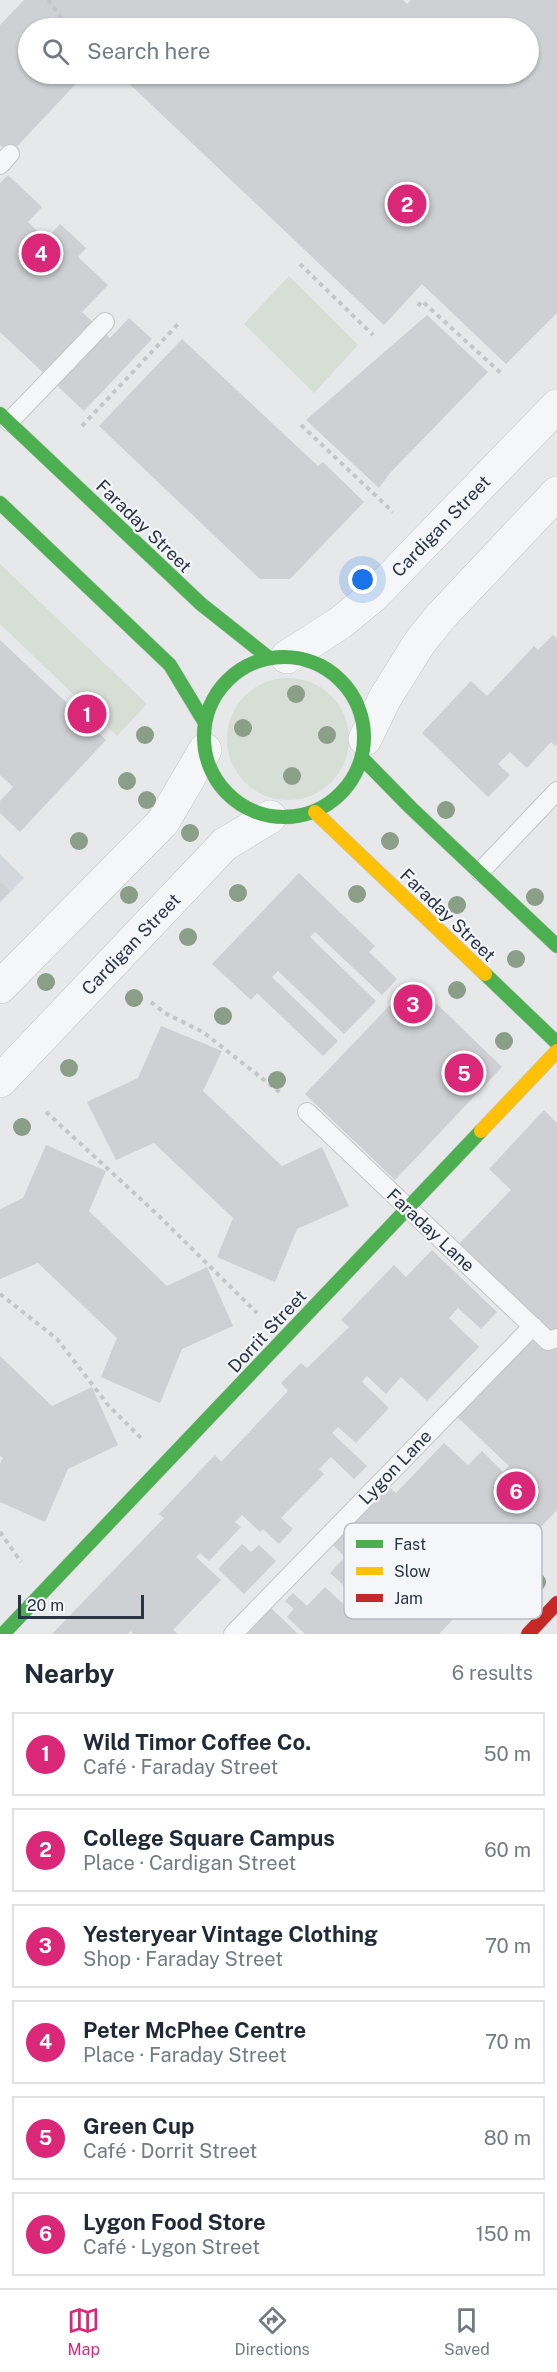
<!DOCTYPE html>
<html lang="en">
<head>
<meta charset="utf-8">
<style>
  :root { --surface:#fff; --page:#f6f6f7; --text:#1f2937; --muted:#747a83; --line:#e0e1e3; --accent:#db2777 }
  body { margin:0; font-family:"Public Sans",sans-serif; background:var(--page); color:var(--text) }
  .scale { position:absolute; left:18px; bottom:15px; width:126px; box-sizing:border-box; padding-left:6px; border:3px solid #2b3445; border-top:0; font-size:16px; line-height:21px; white-space:nowrap; color:#2b3445; -webkit-text-stroke:4px #f4f6f9; paint-order:stroke }
  .you { position:absolute; left:363px; top:580px; width:21px; height:21px; margin:-15px; border:4px solid #fff; border-radius:50%; background:#1a73e8; box-shadow:0 0 0 9px #1a73e833 }
  .badge { display:grid; place-items:center; width:39px; height:39px; border-radius:50%; background:var(--accent); color:#fff; font-size:20px; font-weight:700 }
  .pin { position:absolute; translate:-50% -50%; border:3px solid #fff; box-shadow:0 2px 6px #0006 }
  .list { margin:0; padding:0; list-style:none }
  h2 { display:flex; justify-content:space-between; align-items:center; height:78px; margin:0; padding:0 24px; font-size:26px }
  h2 small { font-size:20px; font-weight:400; color:var(--muted) }
  .list li { display:grid; grid-template-columns:39px 1fr auto; gap:18px; align-items:center; box-sizing:border-box; height:84px; margin:0 12px 12px; padding:0 12px; border:2px solid var(--line); border-radius:0px }
  .list b { display:block; font-size:22px; white-space:nowrap }
  .list p { margin:0; font-size:20px; white-space:nowrap; color:var(--muted) }
  .list em { font-size:20px; font-style:normal; color:var(--muted) }
  .icon { flex:none; width:33px; height:33px; fill:none; stroke:currentColor; stroke-width:2; stroke-linecap:round; stroke-linejoin:round }
  .map { position:relative; flex:none; width:557px; height:1634px; overflow:hidden }
  .search { position:absolute; background:var(--surface); box-shadow:0 2px 4px #0004; left:18px; right:18px; top:18px; height:66px; display:flex; align-items:center; gap:15px; box-sizing:border-box; padding:0 21px; border-radius:33px; color:var(--muted); font-size:22px }
  .sheet { height:654px; background:var(--surface) }
  nav { display:flex; justify-content:space-around; align-items:center; box-sizing:border-box; height:84px; border-top:2px solid var(--line); background:var(--surface); font-size:16px; color:var(--muted) }
  nav a { display:grid; justify-items:center; gap:3px }
  nav .on { color:var(--accent) }
  .map>svg:first-child { display:block }
  .built { fill:#d4d7dd }
  .green { fill:#d6ded6 }
  .building { fill:#ced0d3 }
  .lines { fill:none; stroke-linecap:round; stroke-linejoin:round }
  .lane-casing { stroke:#c4c6c8; stroke-width:20 }
  .street-casing { stroke:#c4c6c8; stroke-width:34 }
  .fast-casing { stroke:#c4c6c8; stroke-width:15 }
  .slow-casing { stroke:#c4c6c8; stroke-width:15 }
  .jam-casing { stroke:#c4c6c8; stroke-width:15 }
  .path { stroke:#c5c6ca; stroke-width:4; stroke-dasharray:4.5 4.5; stroke-linecap:butt }
  .lane { stroke:#f5f6f7; stroke-width:18 }
  .street { stroke:#f5f6f7; stroke-width:33 }
  .fast { stroke:#4caf50; stroke-width:14 }
  .slow { stroke:#ffc107; stroke-width:14 }
  .jam { stroke:#c62828; stroke-width:14 }
  .tree { fill:#8a9e88 }
  .labels { text-anchor:middle; dominant-baseline:central; stroke-width:4.5; stroke-linejoin:round; paint-order:stroke }
  .street-label { font-size:18px; fill:#2b3445; stroke:#f4f6f9 }
  .key { fill:#f4f6f9; stroke:#b8bcc3; stroke-width:1.5 }
  .key-label { font-size:16px; fill:#2b3445 }
</style>
</head>
<body>
<div class="map">
<svg width="557" height="1634" viewBox="0 0 557 1634">
  <rect width="100%" height="100%" fill="#e6e8ea"/>
  <path class="built" d="M0,854L24,878L0,903Z"/>
  <path class="green" d="M289,276L358,345L314,393L244,324Z
    M0,564L147,704L117,736L0,624Z
    M227 739a61 61 0 1 1 122 0a61 61 0 1 1-122 0Z"/>
  <path class="building" d="M24,0H403L407,4L411,0H557V313L506,364L422,284L384,325L119,74H528V28H28V74H85L10,154L0,145V25Z
    M8,175L42,207L28,222L46,239L60,224L86,248L78,257L108,285L82,312L110,338L129,318L152,339L84,411L0,332V183Z
    M427,315L488,372L390,473L379,488L306,420Z
    M182,339L318,466L323,462L364,502L290,579H260L99,426Z
    M553,635L557,639V744L555,746L551,742L527,768L510,752L498,764L510,775L488,797L422,733L471,681L487,696L534,646L538,650Z
    M0,640L106,740L20,832L0,813V801L13,787L0,775Z
    M299,873L375,946L369,952L397,979L382,995L315,932L310,937L376,1001L344,1034L278,971L272,977L338,1041L323,1056L257,993L251,1000L212,964Z
    M0,882L10,891L0,901Z
    M413,981L502,1067L395,1180L305,1094Z
    M161,1026L222,1051L203,1091L282,1166L322,1147L349,1206L297,1229L275,1282L217,1257L233,1218L154,1143L116,1160L87,1102L138,1078Z
    M544,1110L557,1123V1330L553,1334L459,1244L511,1190L489,1169Z
    M46,1145L106,1171L89,1211L167,1286L207,1267L233,1326L182,1349L160,1403L101,1377L117,1338L38,1263L0,1279V1209L23,1198Z
    M432,1250L497,1312L481,1329L458,1308L449,1318L479,1347L427,1401L401,1377L386,1394L367,1376L362,1382L389,1408L356,1443L338,1427L332,1433L367,1466L354,1479L331,1457L319,1469L324,1474L281,1518L293,1529L279,1544L263,1529L260,1532L242,1515L235,1522L241,1527L209,1561L200,1553L196,1557L221,1580L173,1630L178,1634H133L131,1631L128,1634H52L164,1518L159,1514L215,1455L221,1462L288,1391L281,1383L301,1363L307,1368L349,1327L341,1320L394,1265L406,1277Z
    M529,1334L557,1346V1510L439,1634H305L287,1617L294,1609L285,1601L293,1593L307,1606L325,1587L351,1611L361,1601L330,1573L345,1557L330,1542L386,1484L396,1493L444,1443L468,1465L482,1451L503,1472L509,1466L453,1413Z
    M0,1356L52,1406L92,1387L118,1445L68,1469L45,1522L0,1502V1464L3,1458L0,1456Z
    M242,1544L251,1552L259,1545L276,1561L244,1594L218,1569Z
    M269,1606L298,1634H243Z"/>
  <g class="lines">
    <defs>
      <path id="lane" d="M0,165L10,154
        M9,422L105,322
        M480,872L557,791
        M307,1112L548,1341L557,1338
        M233,1634L533,1326"/>
      <path id="street" d="M287,657L340,623L373,596L557,406
        M365,739L385,698L420,642L442,615L557,493
        M0,987L163,822L205,750
        M0,1081L225,844L270,817"/>
      <path id="fast" d="M0,414L201,604L269,658
        M0,503L170,665L205,723
        M204 737a80 80 0 1 1 160 0a80 80 0 1 1-160 0Z
        M363,759L411,808L557,946
        M485,974L557,1043
        M3,1634L481,1131"/>
      <path id="slow" d="M315,812L485,974
        M481,1131L557,1051"/>
      <path id="jam" d="M528,1634L557,1603"/>
    </defs>
    <use href="#lane" class="lane-casing"/>
    <use href="#street" class="street-casing"/>
    <use href="#fast" class="fast-casing"/>
    <use href="#slow" class="slow-casing"/>
    <use href="#jam" class="jam-casing"/>
    <path class="path" d="M48,0L69,28
      M300,264L373,335
      M418,306L422,301L503,375
      M301,425L393,512
      M82,426L180,322
      M151,1002L165,1013L203,1032L282,1094
      M46,1112L157,1214L257,1313
      M0,1294L57,1339L108,1405L141,1438
      M0,1532L21,1562"/>
    <use href="#lane" class="lane"/>
    <use href="#street" class="street"/>
    <use href="#fast" class="fast"/>
    <use href="#slow" class="slow"/>
    <use href="#jam" class="jam"/>
  </g>
  <g class="tree">
    <circle cx="296" cy="694" r="9"/>
    <circle cx="243" cy="728" r="9"/>
    <circle cx="145" cy="735" r="9"/>
    <circle cx="327" cy="735" r="9"/>
    <circle cx="292" cy="776" r="9"/>
    <circle cx="127" cy="781" r="9"/>
    <circle cx="147" cy="800" r="9"/>
    <circle cx="446" cy="810" r="9"/>
    <circle cx="190" cy="833" r="9"/>
    <circle cx="79" cy="841" r="9"/>
    <circle cx="390" cy="841" r="9"/>
    <circle cx="238" cy="893" r="9"/>
    <circle cx="357" cy="894" r="9"/>
    <circle cx="129" cy="895" r="9"/>
    <circle cx="535" cy="897" r="9"/>
    <circle cx="457" cy="905" r="9"/>
    <circle cx="188" cy="937" r="9"/>
    <circle cx="516" cy="959" r="9"/>
    <circle cx="46" cy="982" r="9"/>
    <circle cx="457" cy="990" r="9"/>
    <circle cx="134" cy="998" r="9"/>
    <circle cx="223" cy="1016" r="9"/>
    <circle cx="504" cy="1041" r="9"/>
    <circle cx="69" cy="1068" r="9"/>
    <circle cx="277" cy="1080" r="9"/>
    <circle cx="22" cy="1127" r="9"/>
    <circle cx="537" cy="1582" r="9"/>
  </g>
  <g class="labels">
    <g class="street-label">
      <text transform="translate(144 526) rotate(44)">Faraday Street</text>
      <text transform="translate(441 526) rotate(-46)">Cardigan Street</text>
      <text transform="translate(448 915) rotate(44)">Faraday Street</text>
      <text transform="translate(131 944) rotate(-46)">Cardigan Street</text>
      <text transform="translate(431 1230) rotate(43)">Faraday Lane</text>
      <text transform="translate(267 1331) rotate(-47)">Dorrit Street</text>
      <text transform="translate(395 1467) rotate(-46)">Lygon Lane</text>
    </g>
  </g>
  <rect x="344" y="1523" width="198" height="96" rx="9" class="key"/>
  <rect x="356" y="1540" width="27" height="8" fill="#4caf50"/>
  <rect x="356" y="1567" width="27" height="8" fill="#ffc107"/>
  <rect x="356" y="1594" width="27" height="8" fill="#c62828"/>
  <g class="key-label">
    <text x="394" y="1550">Fast</text>
    <text x="394" y="1577">Slow</text>
    <text x="394" y="1604">Jam</text>
  </g>
</svg>
<div class="scale">20 m</div>
<div class="you"></div>
<div class="pin badge" style="left:87px;top:714px">1</div>
<div class="pin badge" style="left:407px;top:204px">2</div>
<div class="pin badge" style="left:413px;top:1004px">3</div>
<div class="pin badge" style="left:41px;top:253px">4</div>
<div class="pin badge" style="left:464px;top:1073px">5</div>
<div class="pin badge" style="left:516px;top:1491px">6</div>
<div class="search"><svg class="icon" aria-label="search" viewBox="0 0 24 24"><circle cx="10" cy="10" r="6"/><path d="M15 15l6 6"/></svg>Search here</div>
</div>
<section class="sheet">
<h2>Nearby<small>6 results</small></h2>
<ul class="list">
<li><span class="badge">1</span><div><b>Wild Timor Coffee Co.</b><p>Café · Faraday Street</p></div><em>50 m</em></li>
<li><span class="badge">2</span><div><b>College Square Campus</b><p>Place · Cardigan Street</p></div><em>60 m</em></li>
<li><span class="badge">3</span><div><b>Yesteryear Vintage Clothing</b><p>Shop · Faraday Street</p></div><em>70 m</em></li>
<li><span class="badge">4</span><div><b>Peter McPhee Centre</b><p>Place · Faraday Street</p></div><em>70 m</em></li>
<li><span class="badge">5</span><div><b>Green Cup</b><p>Café · Dorrit Street</p></div><em>80 m</em></li>
<li><span class="badge">6</span><div><b>Lygon Food Store</b><p>Café · Lygon Street</p></div><em>150 m</em></li>
</ul>
</section>
<nav>
<a class="on"><svg class="icon" aria-label="map" viewBox="0 0 24 24"><path d="M3 6l6-2 6 2 6-2v14l-6 2-6-2-6 2zM9 4v14M15 6v14"/></svg>Map</a>
<a><svg class="icon" aria-label="directions" viewBox="0 0 24 24"><path d="M12 3l9 9-9 9-9-9zM9 14v-3h6M13 9l2 2-2 2"/></svg>Directions</a>
<a><svg class="icon" aria-label="saved" viewBox="0 0 24 24"><path d="M7 4h10v16l-5-4-5 4z"/></svg>Saved</a>
</nav>
</body>
</html>
